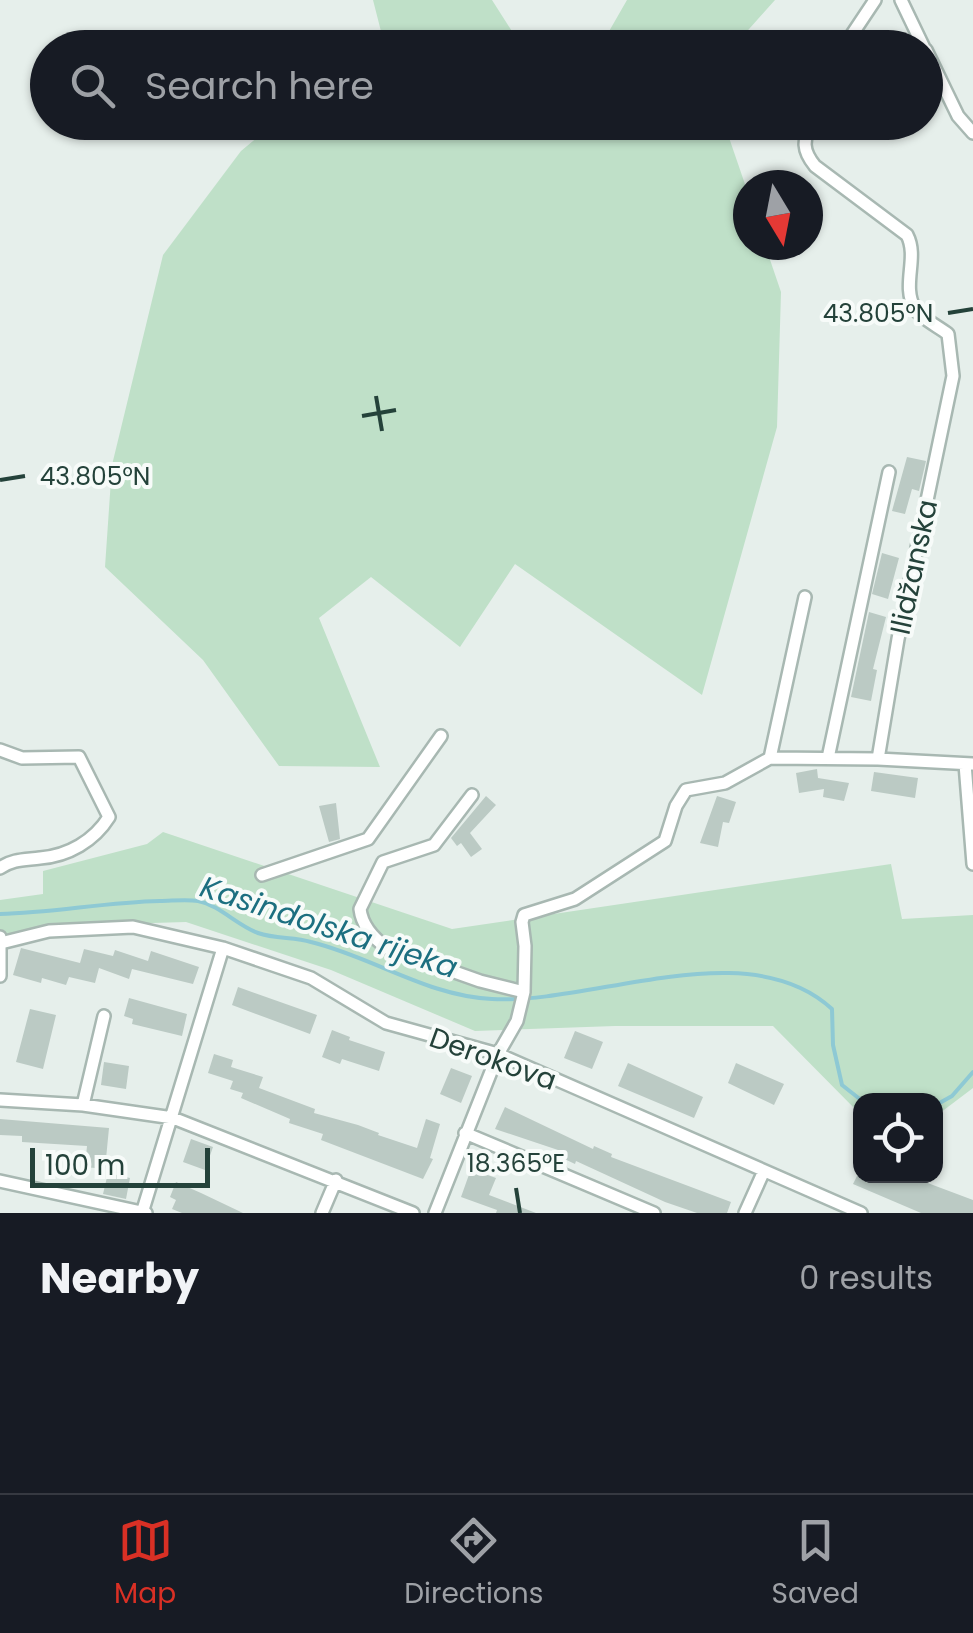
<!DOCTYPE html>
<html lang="en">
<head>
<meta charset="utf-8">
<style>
  :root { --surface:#171b24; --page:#20242c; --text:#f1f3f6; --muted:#9ea1a6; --line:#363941; --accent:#d93025 }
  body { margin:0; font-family:Poppins,sans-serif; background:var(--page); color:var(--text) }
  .controls { position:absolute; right:30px; bottom:30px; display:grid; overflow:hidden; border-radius:20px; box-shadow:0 2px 8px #0004 }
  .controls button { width:90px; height:90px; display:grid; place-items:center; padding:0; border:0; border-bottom:2px solid var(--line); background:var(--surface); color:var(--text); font:50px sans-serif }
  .compass { position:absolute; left:733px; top:170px; width:90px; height:90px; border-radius:50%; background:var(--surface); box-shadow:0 2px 8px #0004; rotate:170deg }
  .scale { position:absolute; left:30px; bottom:25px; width:180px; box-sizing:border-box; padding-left:10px; border:5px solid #24423a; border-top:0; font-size:28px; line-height:35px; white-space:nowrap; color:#24423a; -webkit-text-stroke:8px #f7fbf9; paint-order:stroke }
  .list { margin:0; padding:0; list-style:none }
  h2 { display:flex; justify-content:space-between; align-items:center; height:130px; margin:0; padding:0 40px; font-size:42px }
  h2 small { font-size:32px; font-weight:400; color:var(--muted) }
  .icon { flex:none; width:55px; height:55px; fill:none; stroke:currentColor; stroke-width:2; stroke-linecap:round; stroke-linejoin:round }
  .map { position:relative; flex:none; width:973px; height:1213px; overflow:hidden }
  .search { position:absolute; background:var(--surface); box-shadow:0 2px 8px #0004; left:30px; right:30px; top:30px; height:110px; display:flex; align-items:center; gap:25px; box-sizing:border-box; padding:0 35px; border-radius:55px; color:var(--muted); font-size:38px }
  .sheet { height:280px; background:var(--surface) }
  nav { display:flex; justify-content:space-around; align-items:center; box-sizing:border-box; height:140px; border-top:2px solid var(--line); background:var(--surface); font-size:28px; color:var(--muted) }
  nav a { display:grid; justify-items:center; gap:5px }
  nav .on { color:var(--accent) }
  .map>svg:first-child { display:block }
  .green { fill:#bfe0c8 }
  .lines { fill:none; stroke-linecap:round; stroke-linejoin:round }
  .stream { stroke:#8ec9d4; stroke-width:4 }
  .building { fill:#bbcac4 }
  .minor-casing { stroke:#a8b8b2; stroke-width:16 }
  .minor { stroke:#fff; stroke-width:11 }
  .ticks { fill:none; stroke:#24423a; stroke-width:4 }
  .labels { text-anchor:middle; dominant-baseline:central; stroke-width:8; stroke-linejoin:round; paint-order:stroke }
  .street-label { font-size:28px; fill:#24423a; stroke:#f7fbf9 }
  .water-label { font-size:30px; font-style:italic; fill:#1c6f80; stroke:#f7fbf9 }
  .ticks-label { font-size:25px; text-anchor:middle; fill:#24423a; stroke:#f7fbf9; stroke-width:8; stroke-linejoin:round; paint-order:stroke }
</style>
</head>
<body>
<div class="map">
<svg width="973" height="1213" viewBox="0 0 973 1213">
  <rect width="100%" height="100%" fill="#e6efeb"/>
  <path class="green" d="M373,0H492L522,47H385Z
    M627,0H775L733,47H600Z
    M276,122L724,123L748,193V245H765L781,292L777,427L702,695L515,564L460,647L371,577L319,618L380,767L279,766L203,660L105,567L112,465L163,255L241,151Z
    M163,832L452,929L891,864L902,919L973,915V1088L936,1116V1100H860V1114L773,1026H615L475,1031L331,970L186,922L50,926L0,938V900L43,894V871L147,844Z"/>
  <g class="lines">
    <path class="stream" d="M0,914C53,913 106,902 160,901C171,901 186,899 198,901C219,905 238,926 258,933C275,939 294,937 311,942C373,957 427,996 492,999C592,1005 748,931 832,1009L833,1045L842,1085L861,1100
      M936,1105L952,1096L973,1072"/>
  </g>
  <path class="building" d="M907,457L926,461L919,491L912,489L905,514L892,511Z
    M882,553L899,558L888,599L872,594Z
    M869,612L886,617L873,669L877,670L871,701L851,697Z
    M817,769L818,778L849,783L844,801L823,797L824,789L799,793L796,773Z
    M874,772L918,778L915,798L871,791Z
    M486,796L496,805L470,833L482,849L471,857L461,843L457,846L451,838Z
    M717,796L736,802L729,823L723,822L718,847L700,843Z
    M336,803L340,839L329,842L319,806Z
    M21,948L80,963L84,949L113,956L115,950L148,961L151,951L199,967L193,984L132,969L129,979L99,968L95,983L69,977L66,985L42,978L41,983L13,975Z
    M238,987L317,1015L310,1034L232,1005Z
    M129,998L187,1014L182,1036L132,1024L133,1019L124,1016Z
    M30,1009L56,1015L43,1069L16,1062Z
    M332,1030L350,1037L349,1040L385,1052L379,1071L342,1059L340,1064L322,1057Z
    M575,1031L603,1042L592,1069L564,1058Z
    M214,1054L233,1060L231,1067L263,1077L259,1088L315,1109L314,1113L358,1125L379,1133L378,1135L417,1148L426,1119L440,1124L430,1158L433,1159L423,1179L321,1140L323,1134L289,1123L290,1119L241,1098L243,1093L230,1089L233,1081L208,1073Z
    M104,1062L129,1066L126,1089L101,1085Z
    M628,1063L703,1097L694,1118L618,1086Z
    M736,1063L784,1084L774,1105L728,1083Z
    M451,1068L472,1076L461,1103L440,1094Z
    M505,1107L593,1149L594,1146L612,1154L611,1157L731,1202L727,1213H697L665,1202L576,1161L575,1164L556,1155L558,1150L495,1129Z
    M0,1119L109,1128L105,1169L85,1167L87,1146L22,1142V1136L0,1135Z
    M191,1139L213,1147L205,1170L183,1162Z
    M471,1169L496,1178L489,1195L536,1213H496L497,1210L461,1197Z
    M108,1173L130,1178L126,1199L103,1194Z
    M857,1176H909L973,1200V1213H921L853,1184Z
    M176,1182L201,1193L243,1213H182L172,1209L176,1200L170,1197Z"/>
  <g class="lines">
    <defs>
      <path id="minor" d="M901,0L924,48
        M843,48L875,0
        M926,50L958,116L973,133
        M811,122C803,141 802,150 815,166L907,235C919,258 901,285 915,309C921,318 939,327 948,334L953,376L898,639L878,759
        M0,750L22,758L79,757L109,817C94,841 68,856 40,858C24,860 13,859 0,868
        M770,758L805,597
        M828,758L889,472
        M965,764L973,864
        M472,795L434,845L383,862L360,909C362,926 373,938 387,948L480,981L524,992
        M262,875L368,839L441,736
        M0,937V976
        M1,943L49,931L133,927L223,948L311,978L386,1023L498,1054L861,1213
        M0,1100L83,1105L173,1118L413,1213
        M83,1105L104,1016
        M465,1133L654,1213
        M0,1181L146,1213
        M142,1213L223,948
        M322,1213L336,1180
        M435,1213L498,1054L517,1021L524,992L525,946L522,922L524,915L575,899L665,841L676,806L686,790L725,783L770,758L878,759L973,764
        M745,1213L763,1173"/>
    </defs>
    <use href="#minor" class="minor-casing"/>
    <use href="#minor" class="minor"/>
  </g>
  <path class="ticks" d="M948,313L973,309M376,396L382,431M362,416L396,410M0,480L25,476M516,1188L520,1213"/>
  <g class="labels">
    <g class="street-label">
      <text transform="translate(914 567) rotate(-78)">Ilidžanska</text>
      <text transform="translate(493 1059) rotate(20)">Derokova</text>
    </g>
    <g class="water-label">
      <text transform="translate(329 927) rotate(18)">Kasindolska rijeka</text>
    </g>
  </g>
  <g class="ticks-label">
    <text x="878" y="322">43.805°N</text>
    <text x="95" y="485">43.805°N</text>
    <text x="516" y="1172">18.365°E</text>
  </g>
</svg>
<div class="controls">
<button><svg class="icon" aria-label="locate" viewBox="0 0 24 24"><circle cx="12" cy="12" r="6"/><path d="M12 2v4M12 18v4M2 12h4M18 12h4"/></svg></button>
</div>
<svg class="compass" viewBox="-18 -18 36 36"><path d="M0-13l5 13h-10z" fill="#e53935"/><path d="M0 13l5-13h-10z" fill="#9ea1a6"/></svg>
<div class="scale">100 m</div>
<div class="search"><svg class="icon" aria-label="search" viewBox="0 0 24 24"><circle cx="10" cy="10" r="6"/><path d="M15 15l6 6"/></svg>Search here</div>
</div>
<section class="sheet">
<h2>Nearby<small>0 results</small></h2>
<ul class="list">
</ul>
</section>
<nav>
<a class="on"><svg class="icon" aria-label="map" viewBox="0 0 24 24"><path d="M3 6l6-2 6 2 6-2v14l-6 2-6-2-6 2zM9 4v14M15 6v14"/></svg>Map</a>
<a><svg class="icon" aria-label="directions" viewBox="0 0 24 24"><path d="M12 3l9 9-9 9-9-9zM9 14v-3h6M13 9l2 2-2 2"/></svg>Directions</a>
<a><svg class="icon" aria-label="saved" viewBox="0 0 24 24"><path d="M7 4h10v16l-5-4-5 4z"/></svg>Saved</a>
</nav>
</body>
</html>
